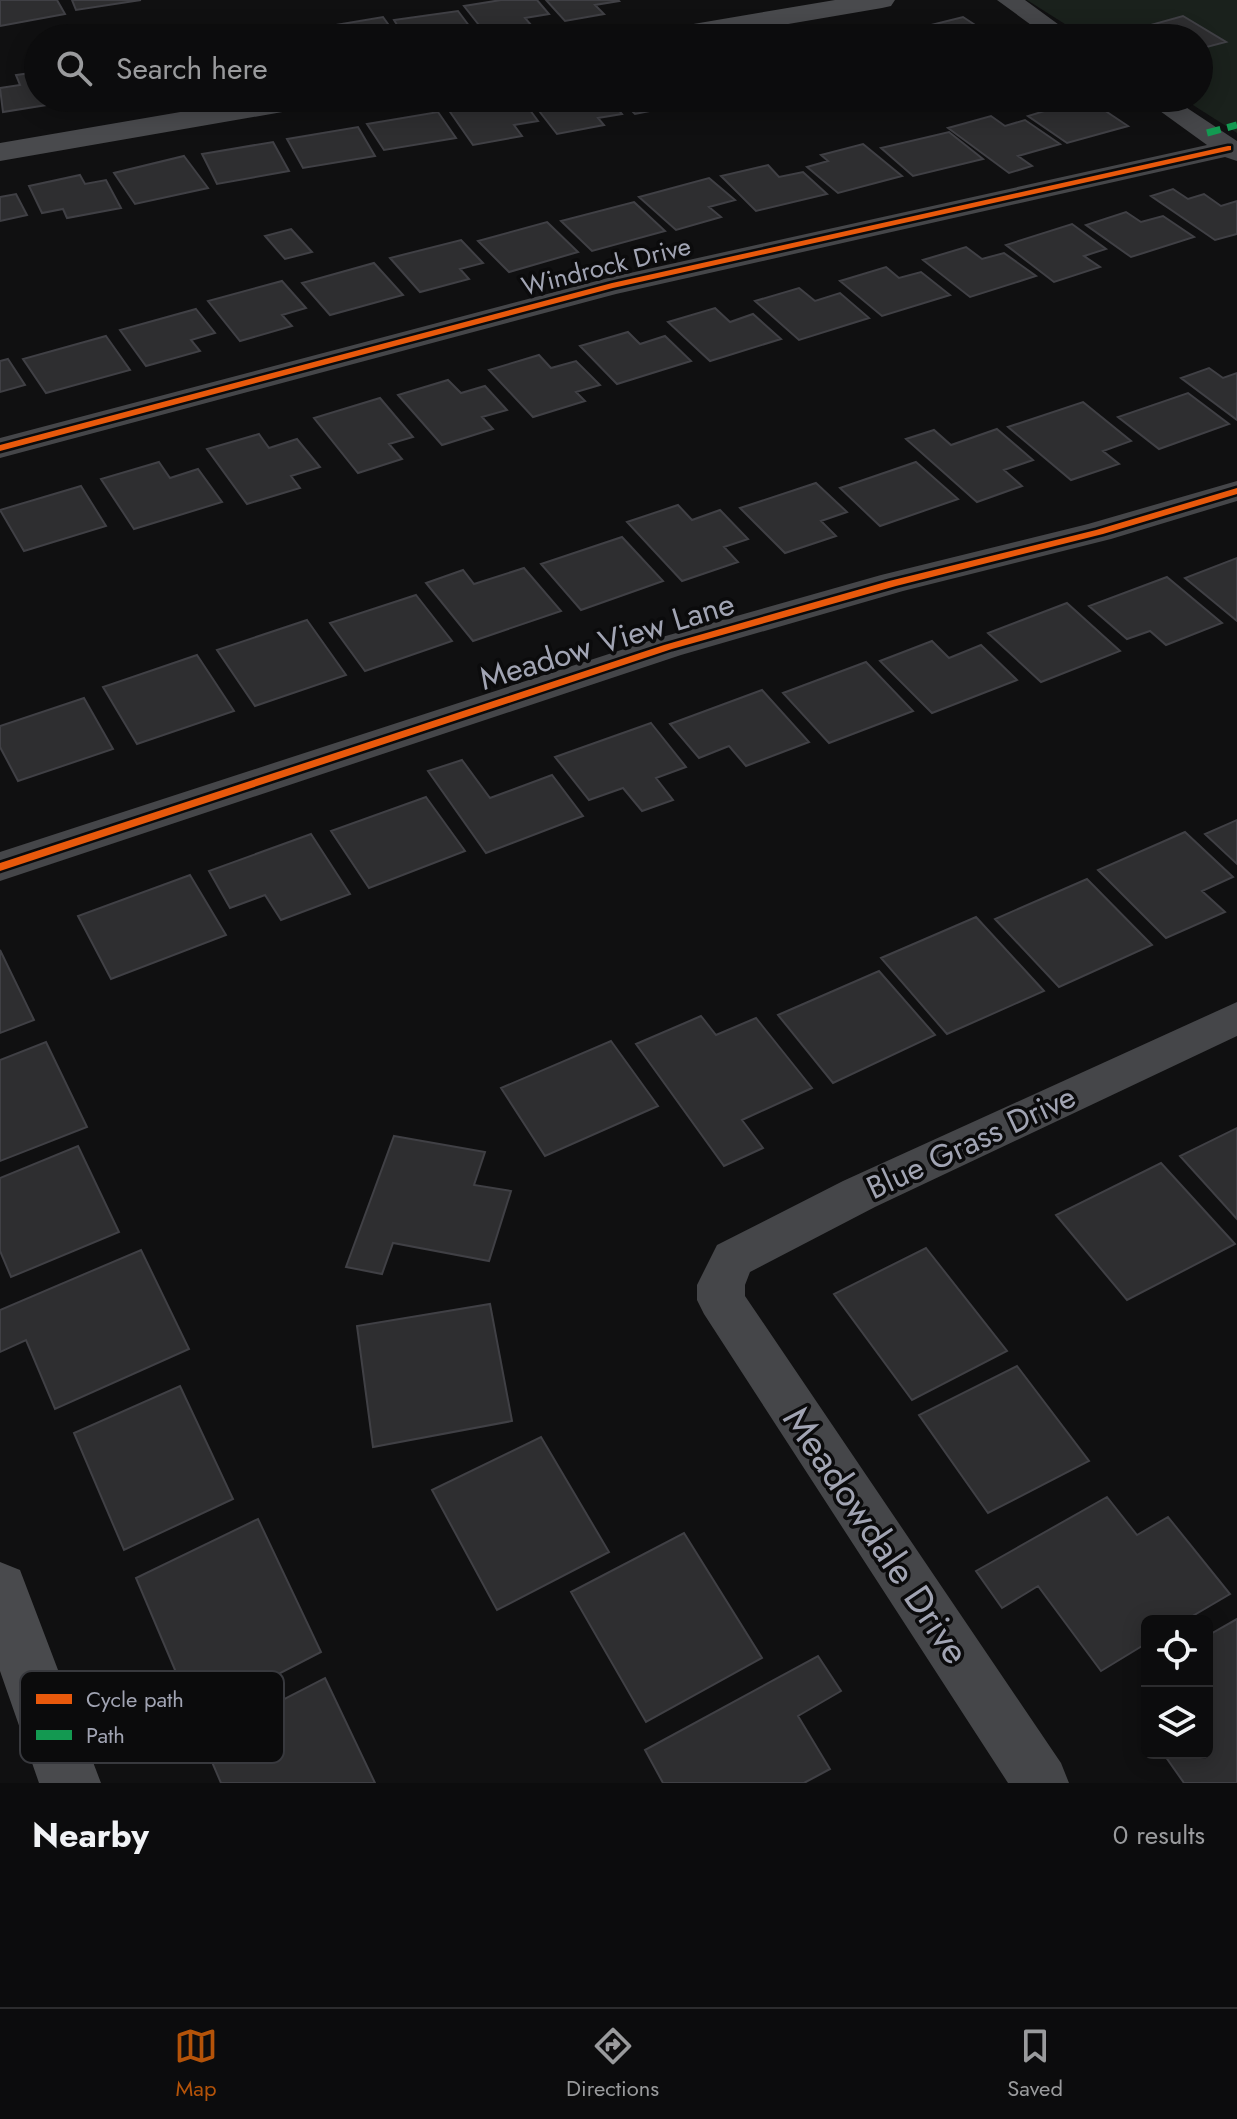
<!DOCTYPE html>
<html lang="en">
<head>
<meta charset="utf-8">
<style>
  :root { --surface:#0c0c0d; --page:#151516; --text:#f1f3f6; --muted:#9a9b9d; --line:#2c2c2e; --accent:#b45309 }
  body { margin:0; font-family:Jost,sans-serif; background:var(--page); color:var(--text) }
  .controls { position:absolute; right:24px; bottom:24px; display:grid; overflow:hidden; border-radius:12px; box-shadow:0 4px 20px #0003 }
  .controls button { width:72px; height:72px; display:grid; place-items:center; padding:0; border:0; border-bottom:2px solid var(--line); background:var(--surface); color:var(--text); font:40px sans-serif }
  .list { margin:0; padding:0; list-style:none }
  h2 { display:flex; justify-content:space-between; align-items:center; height:104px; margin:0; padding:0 32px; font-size:34px }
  h2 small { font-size:26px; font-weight:400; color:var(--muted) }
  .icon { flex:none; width:44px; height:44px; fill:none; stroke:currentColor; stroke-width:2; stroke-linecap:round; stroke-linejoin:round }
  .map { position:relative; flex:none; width:1237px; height:1783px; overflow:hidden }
  .search { position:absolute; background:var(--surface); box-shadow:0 4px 20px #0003; left:24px; right:24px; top:24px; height:88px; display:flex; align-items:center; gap:20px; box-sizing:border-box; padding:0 28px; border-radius:44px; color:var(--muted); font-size:30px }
  .sheet { height:224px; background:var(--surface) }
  nav { display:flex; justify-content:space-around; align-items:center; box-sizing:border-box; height:112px; border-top:2px solid var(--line); background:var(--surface); font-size:22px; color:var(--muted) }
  nav a { display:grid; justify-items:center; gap:4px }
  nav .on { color:var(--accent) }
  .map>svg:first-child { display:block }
  .green { fill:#1a211c }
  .building { fill:#2e2e30; stroke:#404045; stroke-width:2 }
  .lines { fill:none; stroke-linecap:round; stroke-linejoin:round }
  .street { fill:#454649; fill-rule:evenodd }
  .secondary { fill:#494a4d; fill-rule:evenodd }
  .quiet { stroke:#139951; stroke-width:7; stroke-dasharray:14 7; stroke-linecap:butt }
  .cycleway-casing { stroke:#0b0b0c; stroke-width:5 }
  .cycleway { fill:#e8590c; fill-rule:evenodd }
  .labels { text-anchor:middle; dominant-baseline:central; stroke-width:7; stroke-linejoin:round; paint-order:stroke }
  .far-street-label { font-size:26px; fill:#a1a4b3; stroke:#0b0b0c }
  .street-label { font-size:32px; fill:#a1a4b3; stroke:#0b0b0c }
  .near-street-label { font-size:38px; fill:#a1a4b3; stroke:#0b0b0c }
  .key { fill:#0b0b0c; stroke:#38393e; stroke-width:2 }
  .key-label { font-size:22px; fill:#a1a4b3 }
</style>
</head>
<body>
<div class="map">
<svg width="1237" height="1783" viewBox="0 0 1237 1783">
  <rect width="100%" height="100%" fill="#101011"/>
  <path class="green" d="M1027,0H1237V133L1182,98H1199V38H1087Z"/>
  <path class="building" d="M0,0H57L65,14L0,26Z
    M72,0H141L76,10Z
    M501,0H537L549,14L525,18L532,26L486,34L464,6Z
    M546,0H618L619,1L595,5L604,14L565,21Z
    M458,11L476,35L405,38L394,20Z
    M1183,16L1226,42L1199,49V38H1141L1129,31Z
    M383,17L398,38H318L312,29Z
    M963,17L995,38H911L903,32Z
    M302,30L306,38L257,36Z
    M38,72V98L78,100L3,112L0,88L20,85L16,75Z
    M511,98H521L538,121L514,125L522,136L473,145L448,109Z
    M529,98H558L561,102L609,98L622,114L598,118L604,125L557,134Z
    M619,98H674L681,105L635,114Z
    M1046,98H1086L1128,126L1067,143L1028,116L1048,110L1035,101Z
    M438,112L456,138L384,150L367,124Z
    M991,116L1005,126L1025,120L1060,144L1018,156L1032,166L1009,173L948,128Z
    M358,127L375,156L303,168L287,139Z
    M949,132L983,159L913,176L881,148Z
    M273,142L289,171L217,184L202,154Z
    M863,144L902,176L838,193L807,167L828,161L821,155Z
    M184,156L208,188L135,204L114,173Z
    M768,165L779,177L803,172L827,194L756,211L721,176Z
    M80,175L85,184L106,180L121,208L67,218L63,209L42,213L29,186Z
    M709,178L735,200L709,207L721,217L676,230L639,197Z
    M1173,189L1188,199L1204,194L1221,206L1237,201V234L1215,240L1151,196Z
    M16,194L27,215L0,221V197Z
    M634,202L665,231L592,251L561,221Z
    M1126,212L1141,222L1163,216L1194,237L1131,257L1086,225Z
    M547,222L578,252L509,272L478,241Z
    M1072,224L1106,249L1084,256L1100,267L1054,282L1006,245Z
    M291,229L312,252L285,259L265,236Z
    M461,240L483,263L460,269L469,279L420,292L390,258Z
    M966,247L982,259L1004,253L1036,276L970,297L923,260Z
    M374,263L403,295L330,315L302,283Z
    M886,267L899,278L921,272L950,295L882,316L840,281Z
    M282,281L306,308L282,315L292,326L240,341L208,301Z
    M799,288L815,301L840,293L869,318L799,340L755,301Z
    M715,308L730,322L753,314L781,339L710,361L668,322Z
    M196,309L215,333L191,340L200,351L146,366L120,330Z
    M628,332L640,344L665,336L691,361L617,384L580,346Z
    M106,336L130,370L46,393L23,359Z
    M539,355L551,368L576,361L600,385L576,392L585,401L533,417L489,370Z
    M8,359L25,385L0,392V361Z
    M1209,368L1223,378L1237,373V420L1181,378Z
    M448,380L461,393L485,386L507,410L482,417L493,429L442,445L398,395Z
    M1188,393L1229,424L1159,449L1118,417Z
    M380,398L413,437L389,444L402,459L358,473L314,418Z
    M1083,402L1131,441L1103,451L1119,464L1071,480L1008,427Z
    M997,429L1033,460L1004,470L1022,486L977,502L906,439L934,430L951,445Z
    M259,434L269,448L297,439L320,467L291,476L300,488L247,504L207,449Z
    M159,462L170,478L198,469L222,502L134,529L101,479Z
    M916,462L958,499L880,526L840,488Z
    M816,483L847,512L821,521L836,536L785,553L740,508Z
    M81,486L106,526L24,551L0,510Z
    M678,505L692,520L720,510L748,539L724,547L738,562L682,581L627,522Z
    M622,537L663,581L581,610L541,564Z
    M1237,558V621L1185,578Z
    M524,568L561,611L473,641L426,583L463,570L474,584Z
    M1167,577L1222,623L1166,645L1150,631L1127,639L1089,606Z
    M416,595L452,641L365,671L330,623Z
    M1067,603L1120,651L1041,682L988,633Z
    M307,620L346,675L255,706L217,650Z
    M932,641L949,658L981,645L1017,680L932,713L880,661Z
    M197,655L234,711L137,744L103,687Z
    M866,662L913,711L829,743L783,693Z
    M762,690L809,742L746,766L729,746L699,758L670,724Z
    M84,698L113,749L18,781L0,747V726Z
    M651,723L686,767L656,778L673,800L642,811L623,788L589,800L555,757Z
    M462,760L490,798L552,775L583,816L486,853L428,771Z
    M426,797L465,851L369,888L331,831Z
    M1237,820V864L1205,834Z
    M1185,832L1233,877L1202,891L1225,912L1166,938L1098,870Z
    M311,834L350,894L281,920L265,895L230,908L209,871Z
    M190,875L226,935L111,979L78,916Z
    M1087,879L1152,945L1059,987L995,919Z
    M976,917L1044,991L947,1034L881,958Z
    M0,950L34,1020L0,1033Z
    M879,971L935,1035L833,1083L778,1015Z
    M701,1016L716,1035L756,1018L812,1088L742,1120L763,1148L724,1166L636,1044Z
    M611,1041L658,1106L545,1156L501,1088Z
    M46,1042L87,1127L0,1161V1060Z
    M1237,1128V1219L1180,1156Z
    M394,1136L485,1152L474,1185L511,1191L489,1261L393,1243L382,1274L346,1267Z
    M78,1146L119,1232L11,1277L0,1251V1178Z
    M1161,1163L1235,1244L1127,1300L1056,1215Z
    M926,1248L1007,1351L912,1400L834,1294Z
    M141,1250L189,1349L55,1409L26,1340L0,1352V1310Z
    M490,1304L512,1421L373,1447L357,1326Z
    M1017,1366L1089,1461L988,1513L919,1415Z
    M180,1386L233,1499L124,1550L74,1433Z
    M541,1437L609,1552L497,1610L432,1490Z
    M1107,1497L1137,1535L1168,1517L1230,1594L1184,1621H1147V1643L1101,1671L1038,1586L1002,1608L976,1571Z
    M258,1519L321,1652L195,1717L136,1578Z
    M684,1533L762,1658L646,1722L571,1592Z
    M1237,1619V1783H1184L1163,1753H1207V1636Z
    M818,1656L841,1691L798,1716L830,1769L804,1783H663L645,1750Z
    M325,1678L375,1783H221L203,1741Z"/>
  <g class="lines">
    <path class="street" d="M997,0H1025L1077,38H1049Z
      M1142,98H1172L1237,141V161L1225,157L616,294L0,458V438L612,277L1207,145Z
      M1237,481V501L1111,539L903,591L681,655L0,881V852L655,639L881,575L1088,524Z
      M1237,1002V1036L875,1207L750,1272L745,1285V1296L1061,1763L1069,1783H1008L704,1314L697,1300V1285L717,1245L843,1181Z"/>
    <path class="secondary" d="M835,0H895L891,6L882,8L706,38H644L648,32L658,30Z
      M262,98H325L321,104L311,107L0,161V143Z
      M0,1562L20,1570L101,1783H39L0,1671Z"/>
    <path class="quiet" d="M1207,133L1237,125"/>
    <defs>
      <path id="cycleway" d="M1228,146H1231V150L613,288L0,451V445L612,283Z
        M1237,488V494L1103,534L896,586L672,649L0,871V863L664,645L889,581L1096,530Z"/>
    </defs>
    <use href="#cycleway" class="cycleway-casing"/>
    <use href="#cycleway" class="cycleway"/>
  </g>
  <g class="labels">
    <g class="far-street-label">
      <text transform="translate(606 266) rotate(-14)">Windrock Drive</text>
    </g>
    <g class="street-label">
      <text transform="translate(607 641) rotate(-17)">Meadow View Lane</text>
      <text transform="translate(971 1142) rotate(-25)">Blue Grass Drive</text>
    </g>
    <g class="near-street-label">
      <text transform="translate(877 1535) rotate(56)">Meadowdale Drive</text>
    </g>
  </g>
  <rect x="20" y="1671" width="264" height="92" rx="12" class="key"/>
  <rect x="36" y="1694" width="36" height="10" fill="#e8590c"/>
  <rect x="36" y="1730" width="36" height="10" fill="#139951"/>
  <g class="key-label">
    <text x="86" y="1707">Cycle path</text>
    <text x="86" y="1743">Path</text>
  </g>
</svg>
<div class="controls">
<button><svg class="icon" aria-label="locate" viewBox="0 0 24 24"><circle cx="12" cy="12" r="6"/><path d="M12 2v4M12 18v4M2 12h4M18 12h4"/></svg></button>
<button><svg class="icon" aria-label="layers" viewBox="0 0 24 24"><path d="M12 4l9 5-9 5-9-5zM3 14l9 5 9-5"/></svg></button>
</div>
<div class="search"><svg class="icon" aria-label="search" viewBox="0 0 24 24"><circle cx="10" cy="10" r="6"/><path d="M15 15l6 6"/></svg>Search here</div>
</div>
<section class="sheet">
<h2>Nearby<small>0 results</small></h2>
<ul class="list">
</ul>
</section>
<nav>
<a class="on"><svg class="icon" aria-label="map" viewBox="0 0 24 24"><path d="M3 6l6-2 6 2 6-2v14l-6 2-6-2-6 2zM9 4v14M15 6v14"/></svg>Map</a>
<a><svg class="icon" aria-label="directions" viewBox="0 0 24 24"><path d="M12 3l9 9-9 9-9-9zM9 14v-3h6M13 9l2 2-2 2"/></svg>Directions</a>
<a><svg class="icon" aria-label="saved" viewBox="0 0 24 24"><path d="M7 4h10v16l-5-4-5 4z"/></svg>Saved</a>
</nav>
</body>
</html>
